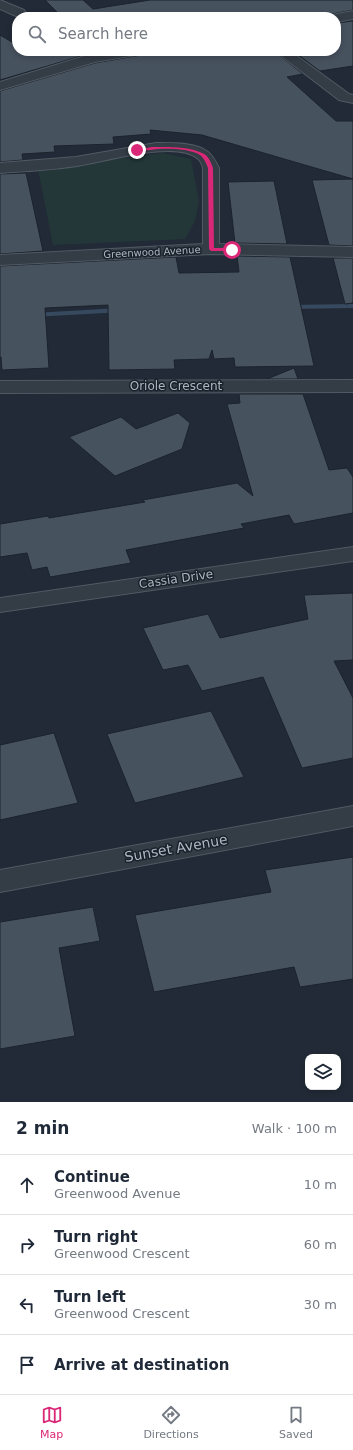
<!DOCTYPE html>
<html lang="en">
<head>
<meta charset="utf-8">
<style>
  :root { --surface:#fff; --page:#f2f2f3; --text:#1f2937; --muted:#747a83; --line:#e0e1e3; --accent:#db2777 }
  body { margin:0; font-family:"DejaVu Sans",sans-serif; background:var(--page); color:var(--text) }
  .controls { position:absolute; right:12px; bottom:12px; display:grid; overflow:hidden; border-radius:8px; box-shadow:0 2px 6px #0003 }
  .controls button { width:36px; height:36px; display:grid; place-items:center; padding:0; border:0; border-bottom:1px solid var(--line); background:var(--surface); color:var(--text); font:20px sans-serif }
  .stop { position:absolute; width:12px; height:12px; margin:-9px; border:3px solid #db2777; border-radius:50%; background:#fff }
  .stop.end { background:#db2777; border-color:#fff; box-shadow:0 1px 4px #0008 }
  .list { margin:0; padding:0; list-style:none }
  h2 { display:flex; justify-content:space-between; align-items:center; height:52px; margin:0; padding:0 16px; font-size:17px }
  h2 small { font-size:13px; font-weight:400; color:var(--muted) }
  .list li { display:grid; grid-template-columns:26px 1fr auto; gap:12px; align-items:center; box-sizing:border-box; height:60px; padding:0 16px; border-top:1px solid var(--line) }
  .list b { display:block; font-size:15px; white-space:nowrap }
  .list p { margin:0; font-size:13px; white-space:nowrap; color:var(--muted) }
  .list em { font-size:13px; font-style:normal; color:var(--muted) }
  .icon { flex:none; width:22px; height:22px; fill:none; stroke:currentColor; stroke-width:2; stroke-linecap:round; stroke-linejoin:round }
  .map { position:relative; flex:none; width:353px; height:1102px; overflow:hidden }
  .search { position:absolute; background:var(--surface); box-shadow:0 2px 6px #0003; left:12px; right:12px; top:12px; height:44px; display:flex; align-items:center; gap:10px; box-sizing:border-box; padding:0 14px; border-radius:16px; color:var(--muted); font-size:15px }
  .sheet { height:292px; background:var(--surface) }
  nav { display:flex; justify-content:space-around; align-items:center; box-sizing:border-box; height:56px; border-top:1px solid var(--line); background:var(--surface); font-size:11px; color:var(--muted) }
  nav a { display:grid; justify-items:center; gap:2px }
  nav .on { color:var(--accent) }
  .map>svg:first-child { display:block }
  .green { fill:#233738 }
  .lines { fill:none; stroke-linecap:round; stroke-linejoin:round }
  .stream { fill:#36495e; fill-rule:evenodd }
  .building { fill:#47525f; stroke:#1b232d }
  .minor-casing { stroke:#515a64; stroke-width:2 }
  .minor { fill:#343c46; fill-rule:evenodd }
  .route { fill:#db2777 }
  .labels { text-anchor:middle; dominant-baseline:central; stroke-width:3; stroke-linejoin:round; paint-order:stroke }
  .far-street-label { font-size:10px; fill:#aeb7c3; stroke:#19212b }
  .street-label { font-size:12px; fill:#aeb7c3; stroke:#19212b }
  .near-street-label { font-size:14px; fill:#aeb7c3; stroke:#19212b }
</style>
</head>
<body>
<div class="map">
<svg width="353" height="1102" viewBox="0 0 353 1102">
  <rect width="100%" height="100%" fill="#212a36"/>
  <path class="green" d="M163,153L191,159L199,201L195,221L185,239L53,245L38,169Z"/>
  <g class="lines">
    <path class="stream" d="M353,304V308L289,309L285,307L289,305Z
      M120,308H123V312L33,317L29,315L33,313Z"/>
  </g>
  <path class="building" d="M45,0H83L93,9L150,0H353V10L332,14L328,17H58L56,15L59,14Z
    M353,21V66L320,71L293,51H336V23Z
    M0,35L17,45V51H103L88,54L0,80Z
    M144,51H274L303,74L287,77L336,121H353V179L202,135L150,130L151,134L113,137L114,144L54,146L55,152L22,154L23,160L0,162V91L95,63L141,55Z
    M26,173L43,251L0,254V174Z
    M353,179V246L329,245L312,180Z
    M274,181L287,244L235,243L228,182Z
    M237,256L290,257L314,366L235,367L234,358L214,359L212,350L209,359L174,360L175,369L109,370L108,305L45,308L49,368L2,370L1,357H0V266L176,257L179,273L239,272Z
    M333,258H353V303L345,304Z
    M294,368L298,379H267Z
    M239,394H303L329,470L347,468L353,477V513L294,524L289,515L241,524L244,528L126,550L131,563L50,577L47,567L32,570L27,553L0,557V524L48,516L49,518L145,502L143,500L237,483L253,496L227,404L240,403Z
    M178,413L190,423L182,449L115,476L69,437L121,417L136,429Z
    M353,593V660L334,661L353,698V758L302,768L263,677L202,691L188,665L163,670L143,628L208,614L220,638L308,619L304,595Z
    M211,711L244,777L135,803L107,734Z
    M54,733L78,803L0,820V745Z
    M353,857V979L300,987L294,967L154,992L135,915L271,892L265,870Z
    M93,907L100,941L59,948L75,1036L0,1049V922Z"/>
  <g class="lines">
    <defs>
      <path id="minor" d="M0,0L24,10L26,13L24,16H16L0,9Z
        M353,11V19L336,22V17H330L332,15Z
        M112,51H143L141,54L136,55L95,62L0,90V82L88,55Z
        M275,51H290L349,94L353,95V103L339,100Z
        M156,143C170,143 196,142 208,152C213,156 216,162 219,168V244L353,247V257L211,254L0,265V255L203,244V168C202,164 200,160 197,158C174,140 104,162 77,166C51,170 25,171 0,173V163L76,157Z
        M353,380V392L0,393V381Z
        M353,547V561L0,612V598Z
        M353,806V826L0,892V870Z"/>
    </defs>
    <use href="#minor" class="minor-casing"/>
    <use href="#minor" class="minor"/>
  </g>
  <path class="route" d="M152,147C167,147 188,146 202,153C208,155 211,162 213,168L214,248H232L234,251H211L209,249L208,168C206,163 204,158 200,155C188,148 163,148 150,150C145,150 139,152 135,150Z"/>
  <g class="labels">
    <g class="far-street-label">
      <text transform="translate(152 252) rotate(-3)">Greenwood Avenue</text>
    </g>
    <g class="street-label">
      <text x="176" y="386">Oriole Crescent</text>
      <text transform="translate(176 579) rotate(-8)">Cassia Drive</text>
    </g>
    <g class="near-street-label">
      <text transform="translate(176 848) rotate(-10)">Sunset Avenue</text>
    </g>
  </g>
</svg>
<div class="controls">
<button><svg class="icon" aria-label="layers" viewBox="0 0 24 24"><path d="M12 4l9 5-9 5-9-5zM3 14l9 5 9-5"/></svg></button>
</div>
<div class="stop" style="left:232px;top:250px"></div>
<div class="stop end" style="left:137px;top:150px"></div>
<div class="search"><svg class="icon" aria-label="search" viewBox="0 0 24 24"><circle cx="10" cy="10" r="6"/><path d="M15 15l6 6"/></svg>Search here</div>
</div>
<section class="sheet">
<h2>2 min<small>Walk · 100 m</small></h2>
<ul class="list">
<li><svg class="icon" aria-label="ahead" viewBox="0 0 24 24"><path d="M12 20V5M6 11l6-6 6 6"/></svg><div><b>Continue</b><p>Greenwood Avenue</p></div><em>10 m</em></li>
<li><svg class="icon" aria-label="right" viewBox="0 0 24 24"><path d="M7 20v-9h11M14 6l5 5-5 5"/></svg><div><b>Turn right</b><p>Greenwood Crescent</p></div><em>60 m</em></li>
<li><svg class="icon" aria-label="left" viewBox="0 0 24 24"><path d="M17 20v-9H6M10 6l-5 5 5 5"/></svg><div><b>Turn left</b><p>Greenwood Crescent</p></div><em>30 m</em></li>
<li><svg class="icon" aria-label="arrive" viewBox="0 0 24 24"><path d="M6 21V4h12l-3 4 3 4H6"/></svg><div><b>Arrive at destination</b></div></li>
</ul>
</section>
<nav>
<a class="on"><svg class="icon" aria-label="map" viewBox="0 0 24 24"><path d="M3 6l6-2 6 2 6-2v14l-6 2-6-2-6 2zM9 4v14M15 6v14"/></svg>Map</a>
<a><svg class="icon" aria-label="directions" viewBox="0 0 24 24"><path d="M12 3l9 9-9 9-9-9zM9 14v-3h6M13 9l2 2-2 2"/></svg>Directions</a>
<a><svg class="icon" aria-label="saved" viewBox="0 0 24 24"><path d="M7 4h10v16l-5-4-5 4z"/></svg>Saved</a>
</nav>
</body>
</html>
